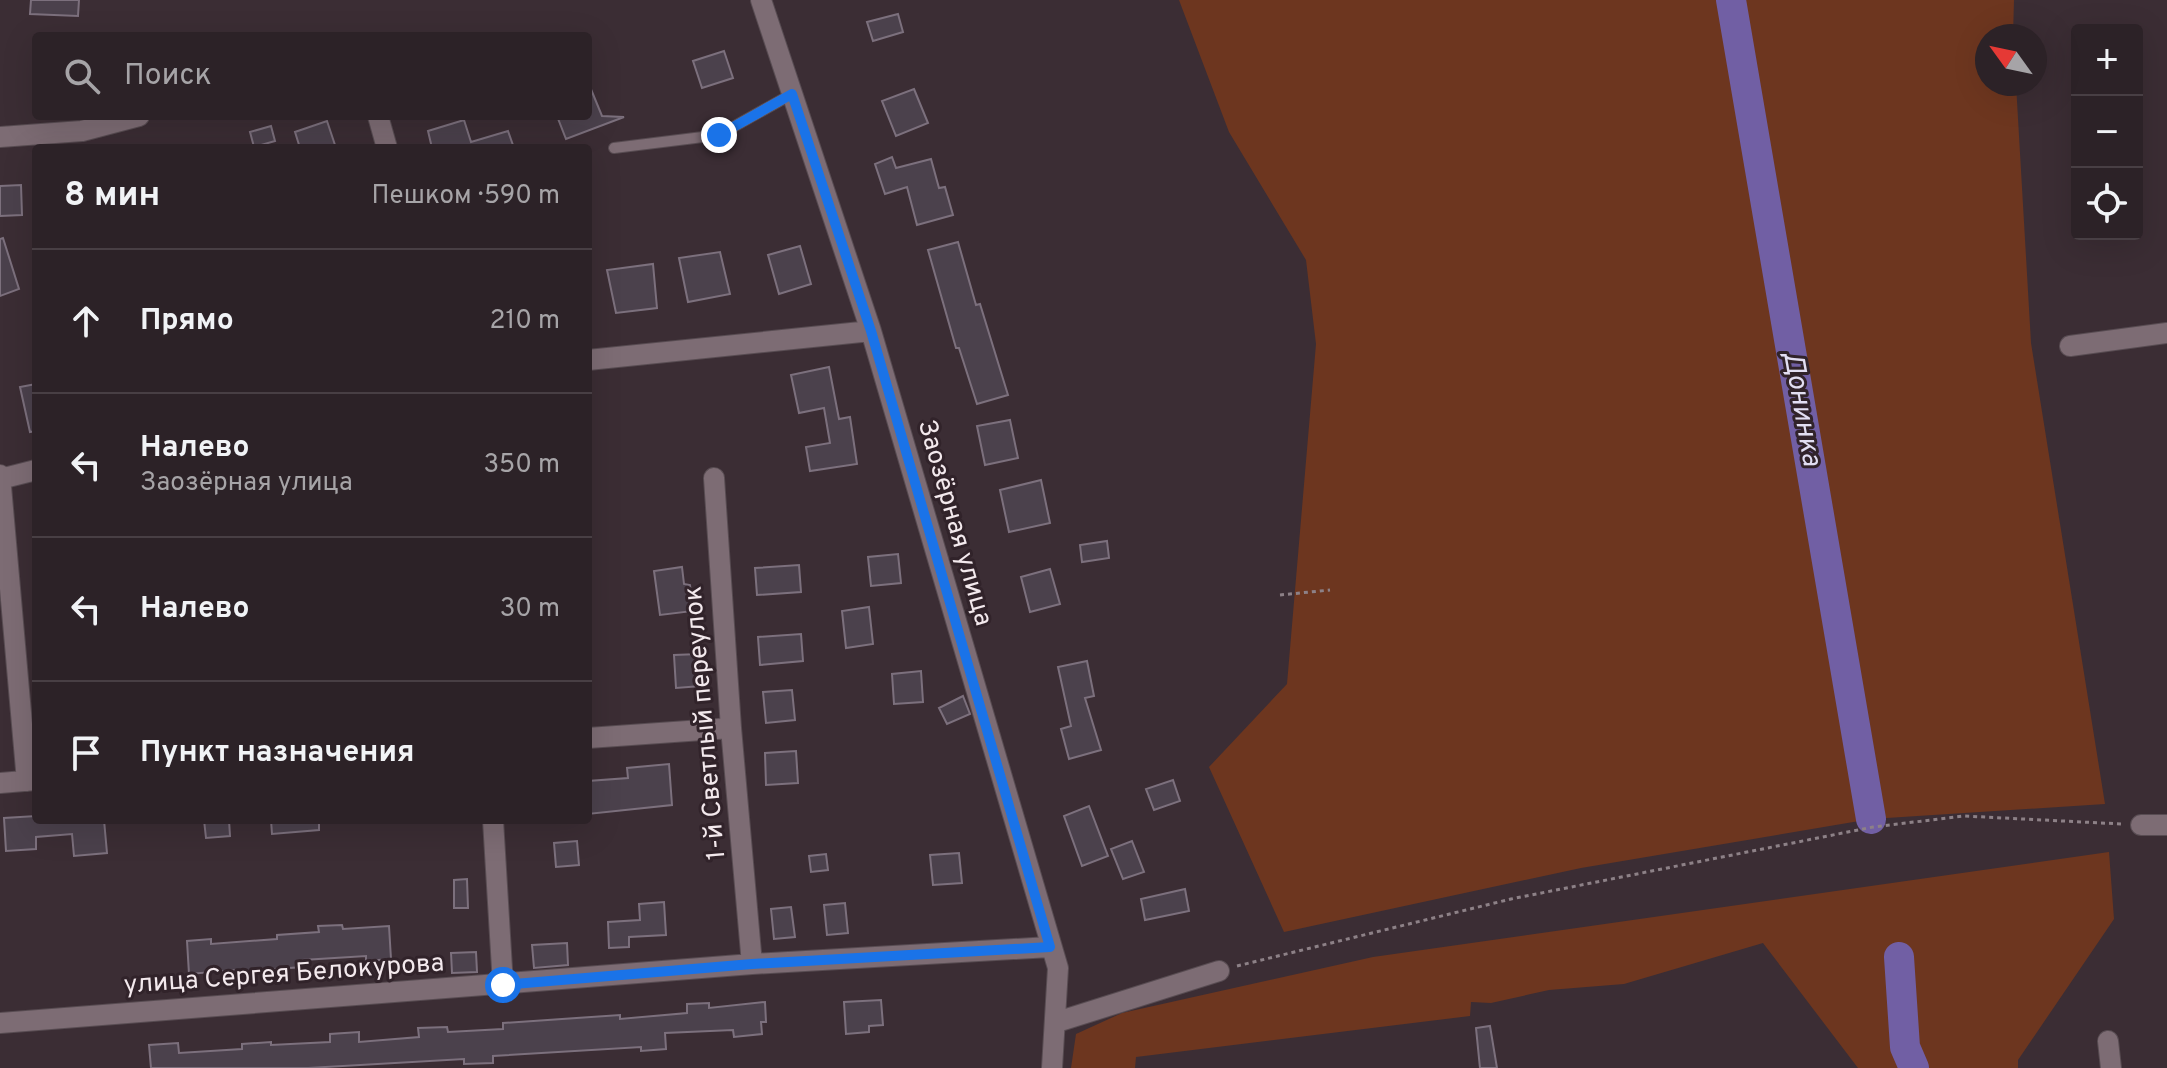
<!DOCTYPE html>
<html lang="ru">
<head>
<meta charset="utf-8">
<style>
  :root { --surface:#2c2227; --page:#342a2f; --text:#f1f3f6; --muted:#a6a4a7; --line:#483f44 }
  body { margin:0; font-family:Overpass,sans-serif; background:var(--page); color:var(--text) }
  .controls { position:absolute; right:24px; top:24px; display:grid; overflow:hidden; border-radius:8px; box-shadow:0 8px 32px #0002 }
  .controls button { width:72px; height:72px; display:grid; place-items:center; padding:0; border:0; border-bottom:2px solid var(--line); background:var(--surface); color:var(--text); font:40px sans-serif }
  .compass { position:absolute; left:1975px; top:24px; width:72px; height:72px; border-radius:50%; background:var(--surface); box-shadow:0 8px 32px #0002; rotate:303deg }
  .stop { position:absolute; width:24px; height:24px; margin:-18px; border:6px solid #1a73e8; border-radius:50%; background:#fff }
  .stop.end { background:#1a73e8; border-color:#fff; box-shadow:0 2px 8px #0008 }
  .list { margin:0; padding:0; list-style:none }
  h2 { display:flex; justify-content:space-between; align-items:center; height:104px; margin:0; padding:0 32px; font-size:34px }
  h2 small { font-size:26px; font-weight:400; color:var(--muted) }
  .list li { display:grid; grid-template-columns:52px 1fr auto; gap:24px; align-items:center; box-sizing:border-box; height:144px; padding:0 32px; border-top:2px solid var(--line) }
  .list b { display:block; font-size:30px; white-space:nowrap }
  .list p { margin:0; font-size:26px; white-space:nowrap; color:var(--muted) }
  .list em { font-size:26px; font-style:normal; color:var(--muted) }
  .icon { flex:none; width:44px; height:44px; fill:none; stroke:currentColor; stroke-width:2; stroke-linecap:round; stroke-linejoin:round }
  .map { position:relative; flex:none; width:2167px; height:1068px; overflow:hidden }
  .search { position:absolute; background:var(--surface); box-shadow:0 8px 32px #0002; left:32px; top:32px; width:560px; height:88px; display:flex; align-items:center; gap:20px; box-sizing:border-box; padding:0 28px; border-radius:8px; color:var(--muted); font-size:30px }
  .panel { position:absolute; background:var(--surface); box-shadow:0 8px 32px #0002; left:32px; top:144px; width:560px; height:680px; border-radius:8px }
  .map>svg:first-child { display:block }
  .green { fill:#6d361f }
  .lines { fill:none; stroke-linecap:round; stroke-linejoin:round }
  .river { stroke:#715fa4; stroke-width:30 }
  .building { fill:#4b414c; stroke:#7c707d; stroke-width:2 }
  .service-casing { stroke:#584c52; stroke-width:12 }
  .minor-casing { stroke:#584c52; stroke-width:22 }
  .path { stroke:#8d8187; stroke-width:3; stroke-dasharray:4 4; stroke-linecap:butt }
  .service { stroke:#7d6c74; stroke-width:10 }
  .minor { stroke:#7d6c74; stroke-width:20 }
  .route { stroke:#1a73e8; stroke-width:10 }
  .labels { text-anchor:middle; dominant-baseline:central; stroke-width:6; stroke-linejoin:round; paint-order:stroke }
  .street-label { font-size:26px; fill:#f3e9ed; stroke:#31232a }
  .water-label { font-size:28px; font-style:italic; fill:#e2def2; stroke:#31232a }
</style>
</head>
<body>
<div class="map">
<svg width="2167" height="1068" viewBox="0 0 2167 1068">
  <rect width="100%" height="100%" fill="#3b2d34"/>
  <path class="green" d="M1179,0H2014L2013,36H1987V84H2016L2031,343L2105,804L1871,819L1581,868L1284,932L1209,767L1287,684L1316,344L1306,260L1229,132Z
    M2109,852L2114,919L2018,1060V1068H1858L1763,943L1624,984L1549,990L1491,1003L1471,1002L1470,1016L1136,1057L1135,1068H1071L1076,1034L1122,1013L1373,957Z"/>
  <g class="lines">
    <path class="river" d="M1731,0L1871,819
      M1899,957L1905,1047L1914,1068"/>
  </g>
  <path class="building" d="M31,0H79L78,16L30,14Z
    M898,14L903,32L873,41L867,22Z
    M724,51L733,78L702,88L693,61Z
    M588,82L602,116L624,117L566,139L557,116H588Z
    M914,89L928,123L896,136L882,101Z
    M464,120L471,142L508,131L514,148H432L428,131Z
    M327,121L336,148H300L295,132Z
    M271,126L275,141L254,147L250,132Z
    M892,157L896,168L931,159L939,188L945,187L953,215L917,225L907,187L885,194L875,164Z
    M21,185L22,215L0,216V186Z
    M3,238L19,289L0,296V239Z
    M958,242L976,305L980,304L1008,395L977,404L959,348H956L928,250Z
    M800,246L811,284L779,294L768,255Z
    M720,252L730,294L688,302L679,258Z
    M653,264L657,308L616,313L607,270Z
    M829,367L839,419L850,417L857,464L810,471L806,447L830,443L824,408L799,413L791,375Z
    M36,384V431L30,432L20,387Z
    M1010,420L1018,458L985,465L977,426Z
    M1041,480L1050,523L1009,532L1000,490Z
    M1107,541L1109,558L1082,562L1080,545Z
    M898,554L901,583L871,586L868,557Z
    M799,565L801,592L757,595L755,568Z
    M682,567L684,584L690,585L693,611L660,615L654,571Z
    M1050,569L1060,604L1030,612L1021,577Z
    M869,607L873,644L846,648L842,611Z
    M801,634L803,661L760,665L758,637Z
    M699,654L701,686L676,688L674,655Z
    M1087,661L1094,696L1085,698L1101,750L1069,759L1061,729L1071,726L1058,667Z
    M921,671L923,702L894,704L892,674Z
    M792,690L795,720L766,723L763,692Z
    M963,696L970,714L947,724L939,708Z
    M796,751L798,783L766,785L765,753Z
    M669,764L672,805L588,814V781L628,778L627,768Z
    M1173,780L1180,801L1154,810L1146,789Z
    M1089,806L1108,856L1082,866L1064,816Z
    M36,816V820H104L107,853L74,856L72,834L36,837V849L6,851L4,818Z
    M204,820H229L230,836L206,838Z
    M271,820H319V830L272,834Z
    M577,841L579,865L556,867L554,843Z
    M1132,841L1144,872L1123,879L1111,849Z
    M959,853L962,883L933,885L930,855Z
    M826,854L828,870L811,872L809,856Z
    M467,879L468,908H454V880Z
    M1185,889L1189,911L1145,920L1141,899Z
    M664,902L666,935L629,937V947L609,948L608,922L640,920L639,904Z
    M845,903L848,933L827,935L824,905Z
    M791,907L795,937L774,939L771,909Z
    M342,925L343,929L389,926L391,959L366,961V956L303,960V967L261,970V973L237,975L236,970L189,974L187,941L211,939V944L277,939V935L319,932L318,926Z
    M567,943L568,965L534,968L532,945Z
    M476,952L477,972L452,973L451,953Z
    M881,1000L883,1025L869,1026V1032L846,1034L844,1002Z
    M765,1002L766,1022H761L762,1034L734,1037L733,1030L665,1033L666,1049L641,1051V1047L493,1056V1063L464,1064V1059L308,1068H151L149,1045L178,1043L179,1053L242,1049V1044L271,1042V1045L330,1042V1034L359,1032V1042L419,1037L418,1028L447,1027L448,1032L503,1029V1023L620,1015V1019L687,1013V1004L709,1003V1008Z
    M1490,1026L1497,1068H1480L1476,1028Z"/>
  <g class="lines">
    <defs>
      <path id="service" d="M614,148L719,135L792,94"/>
      <path id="minor" d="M761,0L871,331L1058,968L1052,1068
        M378,116L387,148
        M0,137L82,131L139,116
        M2070,346L2167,333
        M588,360L871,331
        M0,475L27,781
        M714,478L731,728L752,964
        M0,479L36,470
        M588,738L731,728
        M0,783L36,780
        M493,820L503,985
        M2141,825H2167
        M1057,1022L1219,971
        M0,1023L752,964L1050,947
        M2108,1041L2111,1068"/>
    </defs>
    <use href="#service" class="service-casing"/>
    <use href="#minor" class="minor-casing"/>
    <path class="path" d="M1280,595L1330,590
      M1237,966L1511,899L1873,827L1964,816L2122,824"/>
    <use href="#service" class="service"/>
    <use href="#minor" class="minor"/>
  </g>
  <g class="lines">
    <path class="route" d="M503,985L752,964L1050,947L871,331L792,94L719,135"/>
  </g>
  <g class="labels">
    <g class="street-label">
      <text transform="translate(954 523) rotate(74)">Заозёрная улица</text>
      <text transform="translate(706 723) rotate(-95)">1-й Светлый переулок</text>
      <text transform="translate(284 975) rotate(-4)">улица Сергея Белокурова</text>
    </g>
    <g class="water-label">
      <text transform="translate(1801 409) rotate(80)">Донинка</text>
    </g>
  </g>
</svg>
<div class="controls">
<button>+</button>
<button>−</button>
<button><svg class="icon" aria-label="locate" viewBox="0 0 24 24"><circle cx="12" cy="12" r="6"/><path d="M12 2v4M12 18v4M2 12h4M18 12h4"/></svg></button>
</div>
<svg class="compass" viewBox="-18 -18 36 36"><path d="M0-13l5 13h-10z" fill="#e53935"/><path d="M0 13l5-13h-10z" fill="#a6a4a7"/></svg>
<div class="stop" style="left:503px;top:985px"></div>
<div class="stop end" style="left:719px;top:135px"></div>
<div class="search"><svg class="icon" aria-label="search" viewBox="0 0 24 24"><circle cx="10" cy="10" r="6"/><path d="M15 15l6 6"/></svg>Поиск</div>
<section class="panel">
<h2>8 мин<small>Пешком · 590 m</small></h2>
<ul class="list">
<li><svg class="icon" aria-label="ahead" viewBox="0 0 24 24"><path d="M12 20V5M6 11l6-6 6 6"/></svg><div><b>Прямо</b></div><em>210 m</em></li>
<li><svg class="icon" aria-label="left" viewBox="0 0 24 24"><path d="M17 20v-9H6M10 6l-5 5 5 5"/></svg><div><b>Налево</b><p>Заозёрная улица</p></div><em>350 m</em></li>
<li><svg class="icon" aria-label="left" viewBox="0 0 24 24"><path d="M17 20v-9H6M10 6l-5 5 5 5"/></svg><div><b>Налево</b></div><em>30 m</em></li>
<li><svg class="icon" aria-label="arrive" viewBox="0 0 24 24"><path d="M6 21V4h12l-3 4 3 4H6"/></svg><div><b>Пункт назначения</b></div></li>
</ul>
</section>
</div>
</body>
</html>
